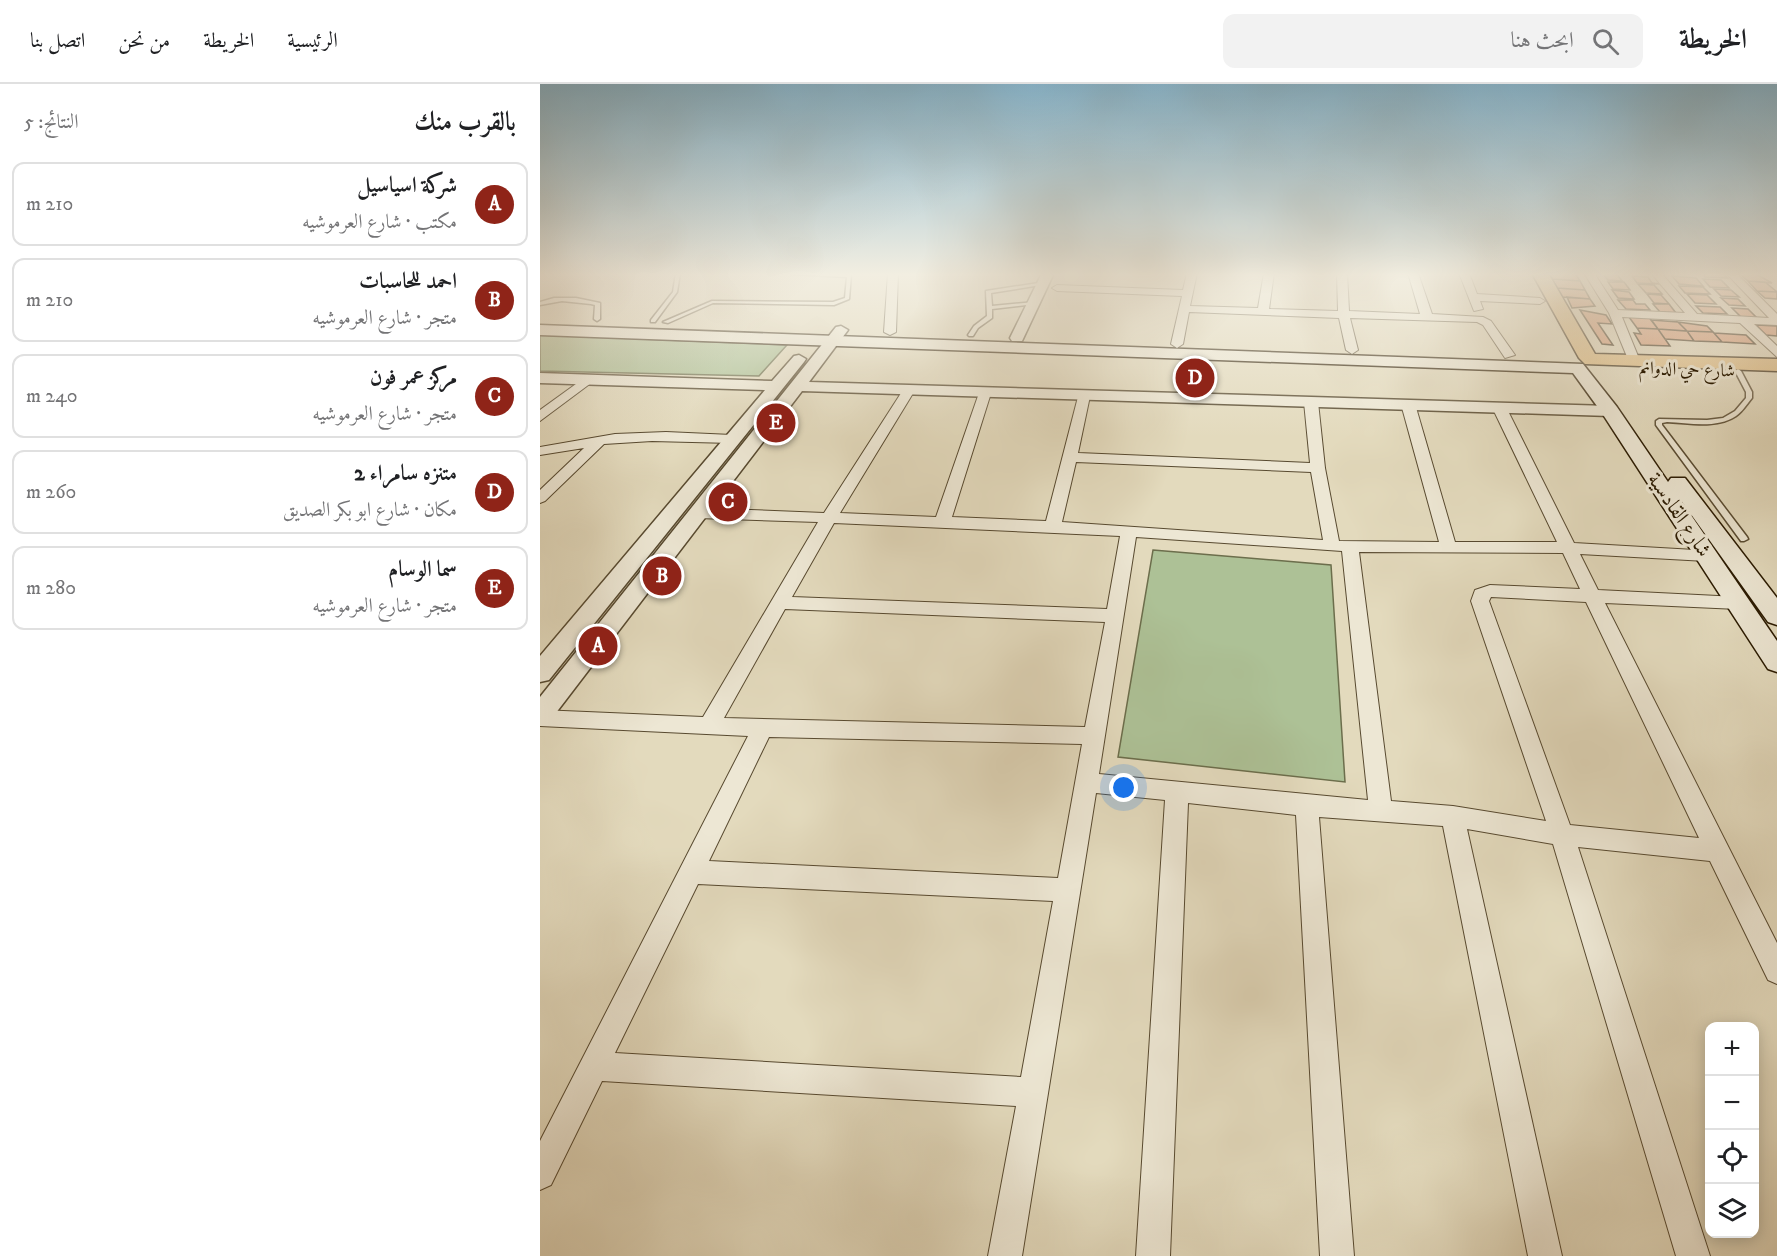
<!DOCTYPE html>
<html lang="ar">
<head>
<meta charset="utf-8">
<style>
  :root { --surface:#fff; --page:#f2f2f2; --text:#202124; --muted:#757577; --line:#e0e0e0; --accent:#8f2418 }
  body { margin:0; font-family:"IM FELL DW Pica",Amiri,serif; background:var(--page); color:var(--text); direction:rtl }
  .controls { position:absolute; right:18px; bottom:18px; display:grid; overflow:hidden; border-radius:12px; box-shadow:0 3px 15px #0003 }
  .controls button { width:54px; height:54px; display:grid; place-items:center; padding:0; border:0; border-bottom:2px solid var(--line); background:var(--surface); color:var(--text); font:30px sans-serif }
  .you { position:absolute; left:584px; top:704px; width:21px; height:21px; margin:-15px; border:4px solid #fff; border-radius:50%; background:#1a73e8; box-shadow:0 0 0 9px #1a73e833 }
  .badge { display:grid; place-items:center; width:39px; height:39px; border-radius:50%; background:var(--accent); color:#fff; font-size:20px; font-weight:700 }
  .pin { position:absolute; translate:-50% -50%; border:3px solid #fff; box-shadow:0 2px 6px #0006 }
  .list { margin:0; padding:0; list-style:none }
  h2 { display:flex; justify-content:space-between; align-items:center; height:78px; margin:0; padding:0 24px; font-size:26px }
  h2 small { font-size:20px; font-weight:400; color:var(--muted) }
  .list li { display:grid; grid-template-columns:39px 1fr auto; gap:18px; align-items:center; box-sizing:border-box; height:84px; margin:0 12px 12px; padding:0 12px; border:2px solid var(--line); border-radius:12px }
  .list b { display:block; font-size:22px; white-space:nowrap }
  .list p { margin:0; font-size:20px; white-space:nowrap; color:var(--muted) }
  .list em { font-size:20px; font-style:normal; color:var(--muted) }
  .icon { flex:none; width:33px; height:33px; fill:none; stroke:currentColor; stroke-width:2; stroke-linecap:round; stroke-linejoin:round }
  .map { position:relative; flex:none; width:1237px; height:1172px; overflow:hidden; direction:ltr }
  header { display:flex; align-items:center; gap:36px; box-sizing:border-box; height:84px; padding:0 30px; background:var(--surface); border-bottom:2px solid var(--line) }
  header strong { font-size:28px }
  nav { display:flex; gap:33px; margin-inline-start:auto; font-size:21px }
  .search { width:420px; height:54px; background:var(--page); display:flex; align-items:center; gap:15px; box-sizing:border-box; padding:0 21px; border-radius:12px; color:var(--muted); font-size:22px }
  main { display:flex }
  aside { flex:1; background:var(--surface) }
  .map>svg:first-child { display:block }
  .green { fill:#adc196; stroke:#6c6e4c; stroke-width:1.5 }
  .building { fill:#db966e; stroke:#2a1a01; stroke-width:1.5 }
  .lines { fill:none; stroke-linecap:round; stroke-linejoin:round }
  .service-casing { stroke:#584a30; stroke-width:3 }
  .minor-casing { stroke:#584a30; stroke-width:2 }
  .tertiary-casing { stroke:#584a30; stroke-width:3 }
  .secondary-casing { stroke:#2a1a01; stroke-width:3 }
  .primary-casing { stroke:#2a1a01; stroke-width:3 }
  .service { fill:#ede7d4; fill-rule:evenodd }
  .minor { fill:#ede7d4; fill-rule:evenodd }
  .tertiary { fill:#ede7d4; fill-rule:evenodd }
  .secondary { fill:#ede7d4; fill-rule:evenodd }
  .primary { fill:#e2bd7e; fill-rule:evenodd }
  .labels { text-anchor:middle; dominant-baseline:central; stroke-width:6; stroke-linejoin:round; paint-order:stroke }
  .far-street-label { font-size:18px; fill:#2a1a01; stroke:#ede7d4 }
  .street-label { font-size:21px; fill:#2a1a01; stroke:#ede7d4 }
</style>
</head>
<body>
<header>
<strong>الخريطة</strong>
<div class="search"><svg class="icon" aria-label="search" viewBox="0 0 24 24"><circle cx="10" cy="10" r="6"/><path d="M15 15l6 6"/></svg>ابحث هنا</div>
<nav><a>الرئيسية</a><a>الخريطة</a><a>من نحن</a><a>اتصل بنا</a></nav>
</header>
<main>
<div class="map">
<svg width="1237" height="1172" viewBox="0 0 1237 1172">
  <rect width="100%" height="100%" fill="#e3dabd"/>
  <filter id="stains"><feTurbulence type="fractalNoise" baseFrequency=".00333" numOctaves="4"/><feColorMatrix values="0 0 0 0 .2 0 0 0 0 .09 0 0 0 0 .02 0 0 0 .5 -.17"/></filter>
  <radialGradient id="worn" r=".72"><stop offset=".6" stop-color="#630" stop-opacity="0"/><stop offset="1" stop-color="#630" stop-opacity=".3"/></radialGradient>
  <path class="green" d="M0,251L247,261L219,292L0,287Z
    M613,466L791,481L805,698L578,673Z"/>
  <path class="building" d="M1009,189H1035L1040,197L1012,195Z
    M1062,189H1076L1082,197L1068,196Z
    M1161,189H1182L1187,194L1165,193Z
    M1199,189L1216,190L1232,199L1208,197Z
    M1092,192L1108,193L1112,199L1121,200L1097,199Z
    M1132,192L1156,194L1163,202L1139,200Z
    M1012,195L1040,197L1045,206L1017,204Z
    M1163,195L1181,196L1189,204L1170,203Z
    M1208,197L1225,198L1237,208L1217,207Z
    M1068,198H1084L1090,206L1073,205Z
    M1098,200L1114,201L1122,210L1106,209Z
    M1139,202L1163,203L1170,210L1145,209Z
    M1017,204L1045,206L1050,215L1021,213Z
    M1174,205L1191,206L1199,213L1181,212Z
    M1072,206L1089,208L1094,215L1078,214Z
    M1217,207L1237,208V215L1225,214Z
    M1107,210L1121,211L1129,220L1114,219Z
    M1147,210L1167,211L1176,220L1155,219Z
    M1027,213L1050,215L1055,222L1032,224Z
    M1181,214L1198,215L1205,222L1189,221Z
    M1078,216H1093L1096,220H1105L1110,226L1086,225Z
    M1113,220H1129L1136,229L1120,228Z
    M1156,222L1180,223L1187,230L1163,229Z
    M1192,224L1208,225L1217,234L1201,233Z
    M1040,226L1066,231L1072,240L1058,239L1073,261L1062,260Z
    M1089,233L1110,234L1118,245L1097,244Z
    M1111,236L1138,238L1147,247L1118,245Z
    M1138,238L1167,242L1173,248L1147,247Z
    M1216,241L1237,242V252L1226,251Z
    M1097,244L1118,245L1130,262L1101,261L1094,249L1101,250Z
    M1118,245L1147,247L1154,257L1125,255Z
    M1147,247L1173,248L1182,258L1154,257Z
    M1174,249L1206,251L1215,260L1182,258Z"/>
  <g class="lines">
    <defs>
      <path id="service" d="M136,189H140L137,208L115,238H111V236L133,208Z
        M248,189L311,191L309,215L294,221L173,219L128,239L123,238L172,217L293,218L305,214L307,193L250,190Z
        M505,198H507V200L451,209L452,222L495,218L497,219L495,220L452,225V234L438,244L433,252H429L428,251L434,242L447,232L446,207Z
        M14,214H36L60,219V235L57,237L54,235L55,221L51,220L22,217L0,221V218Z
        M1198,285L1201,287L1212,308V314C1207,320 1202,328 1196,332C1177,345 1149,339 1127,338L1122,339V341L1207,453L1208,455L1204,457H1201L1116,341V337L1119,335L1167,336L1183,334L1195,327L1206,314V308L1195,287Z"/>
      <path id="minor" d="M348,189H358L356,248L350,251L344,248Z
        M647,189H657L650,222L718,224L724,189H734L729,225L798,227L797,189H807L809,227L880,230L868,189H878L892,230L943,233L951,237L975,271L965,274L943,241L937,238L810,234L818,266L812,270L806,266L799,234L649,228L643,260L637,264L631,260L642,212L517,207L512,204L517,201L643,206Z
        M919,189H929L937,210L1000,214L1005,217L1000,220L940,217L943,225L934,227Z
        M1044,189H1054L1078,226L1145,229L1111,189H1121L1157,230L1229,234L1186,189H1196L1237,230V241L1214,240L1237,262V273L1200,239L1082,233L1100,277L1090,280L1069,229Z
        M47,292L51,293V299L0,337V326Z
        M369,302L375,306L300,429L396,433L439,309L445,305L451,309L412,433L506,437L539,309L544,308L550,312L538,369L770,379L764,318L771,314L778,318L785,384L799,457L899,458L861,320L868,316L875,320L915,458H1017L952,323L959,319L966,323L1034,459L1172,467L1174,471L1172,475L1166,477L1040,470L1058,506L1198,513L1204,515L1207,519L1204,523L1198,525L1065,519L1237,859V900L1228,896L1170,777L1038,763L1170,1172H1136L1013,760L927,745L1022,1172H988L903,742L779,733L814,1172H780L756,731L648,719L630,1172H596L625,716L556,709L482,1172H448L476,1022L62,997L11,1101L0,1106V1057L208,652L0,642V626L163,633L278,438L158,434L150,429L158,424L284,429L363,306ZM536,378L771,388L783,456L522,438ZM294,439L580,452L567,525L252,513ZM596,453L802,467L828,716L559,690ZM819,468L1023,469L1040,505L950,501L935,506L931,517L1006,737L913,722L851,717ZM951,513L1046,518L1159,754L1030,741L949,517ZM245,525L565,538L545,643L184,634ZM229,653L542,660L518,794L169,777ZM158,800L513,817L481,993L75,969Z
        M126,348L192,351L199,355L192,359L112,357L64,360L5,417L0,419V406L44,364L0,371V363L75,350Z"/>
      <path id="tertiary" d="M502,189H514L482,257H472L470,254Z
        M301,242L308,246L269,298L1070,322L1078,327L1070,332L262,307L9,638L0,641V613L296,243Z
        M259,271L266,275L264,278L9,596L0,598V572L225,306L0,299V289L232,297L254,272Z"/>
      <path id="secondary" d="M0,241L1043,280L1077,323L1128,398L1131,394H1145L1237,514V541L1228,538L1138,412L1237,557V588L1228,585L1062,329L1033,289L0,251Z"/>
      <path id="primary" d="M992,189H1008L1055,270L1237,275V287L1045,280L1039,274Z"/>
    </defs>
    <use href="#service" class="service-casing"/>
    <use href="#minor" class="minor-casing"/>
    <use href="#tertiary" class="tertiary-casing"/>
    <use href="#secondary" class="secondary-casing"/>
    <use href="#primary" class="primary-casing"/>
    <use href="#service" class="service"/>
    <use href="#minor" class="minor"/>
    <use href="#tertiary" class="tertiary"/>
    <use href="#secondary" class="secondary"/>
    <use href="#primary" class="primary"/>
  </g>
  <linearGradient id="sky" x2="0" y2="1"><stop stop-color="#87b7d0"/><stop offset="0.54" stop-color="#f2eee1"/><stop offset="1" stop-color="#f2eee1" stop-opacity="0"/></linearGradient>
  <rect width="1237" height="353" fill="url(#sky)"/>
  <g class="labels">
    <g class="far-street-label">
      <text transform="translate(1147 286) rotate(2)">شارع حي الدوانم</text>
    </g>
    <g class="street-label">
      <text transform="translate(1139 431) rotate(56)">شارع القادسية</text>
    </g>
  </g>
  <rect width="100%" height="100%" filter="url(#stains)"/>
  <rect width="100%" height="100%" fill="url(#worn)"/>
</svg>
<div class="controls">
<button>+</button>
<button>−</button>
<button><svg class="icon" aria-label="locate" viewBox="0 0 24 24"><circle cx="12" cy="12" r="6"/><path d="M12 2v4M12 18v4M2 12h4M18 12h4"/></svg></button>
<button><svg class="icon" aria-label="layers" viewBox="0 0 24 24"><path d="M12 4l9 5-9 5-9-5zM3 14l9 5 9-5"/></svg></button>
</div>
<div class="you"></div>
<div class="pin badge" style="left:58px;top:562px">A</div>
<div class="pin badge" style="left:122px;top:492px">B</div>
<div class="pin badge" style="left:188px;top:418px">C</div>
<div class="pin badge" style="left:655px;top:294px">D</div>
<div class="pin badge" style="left:236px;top:339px">E</div>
</div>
<aside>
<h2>بالقرب منك<small>النتائج: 5</small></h2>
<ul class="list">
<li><span class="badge">A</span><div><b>شركة اسياسيل</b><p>مكتب · شارع العرموشيه</p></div><em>210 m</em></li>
<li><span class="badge">B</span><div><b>احمد للحاسبات</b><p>متجر · شارع العرموشيه</p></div><em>210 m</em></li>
<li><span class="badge">C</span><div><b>مركز عمر فون</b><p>متجر · شارع العرموشيه</p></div><em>240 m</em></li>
<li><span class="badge">D</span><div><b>متنزه سامراء 2</b><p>مكان · شارع ابو بكر الصديق</p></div><em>260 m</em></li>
<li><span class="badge">E</span><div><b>سما الوسام</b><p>متجر · شارع العرموشيه</p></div><em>280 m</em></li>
</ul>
</aside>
</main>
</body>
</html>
